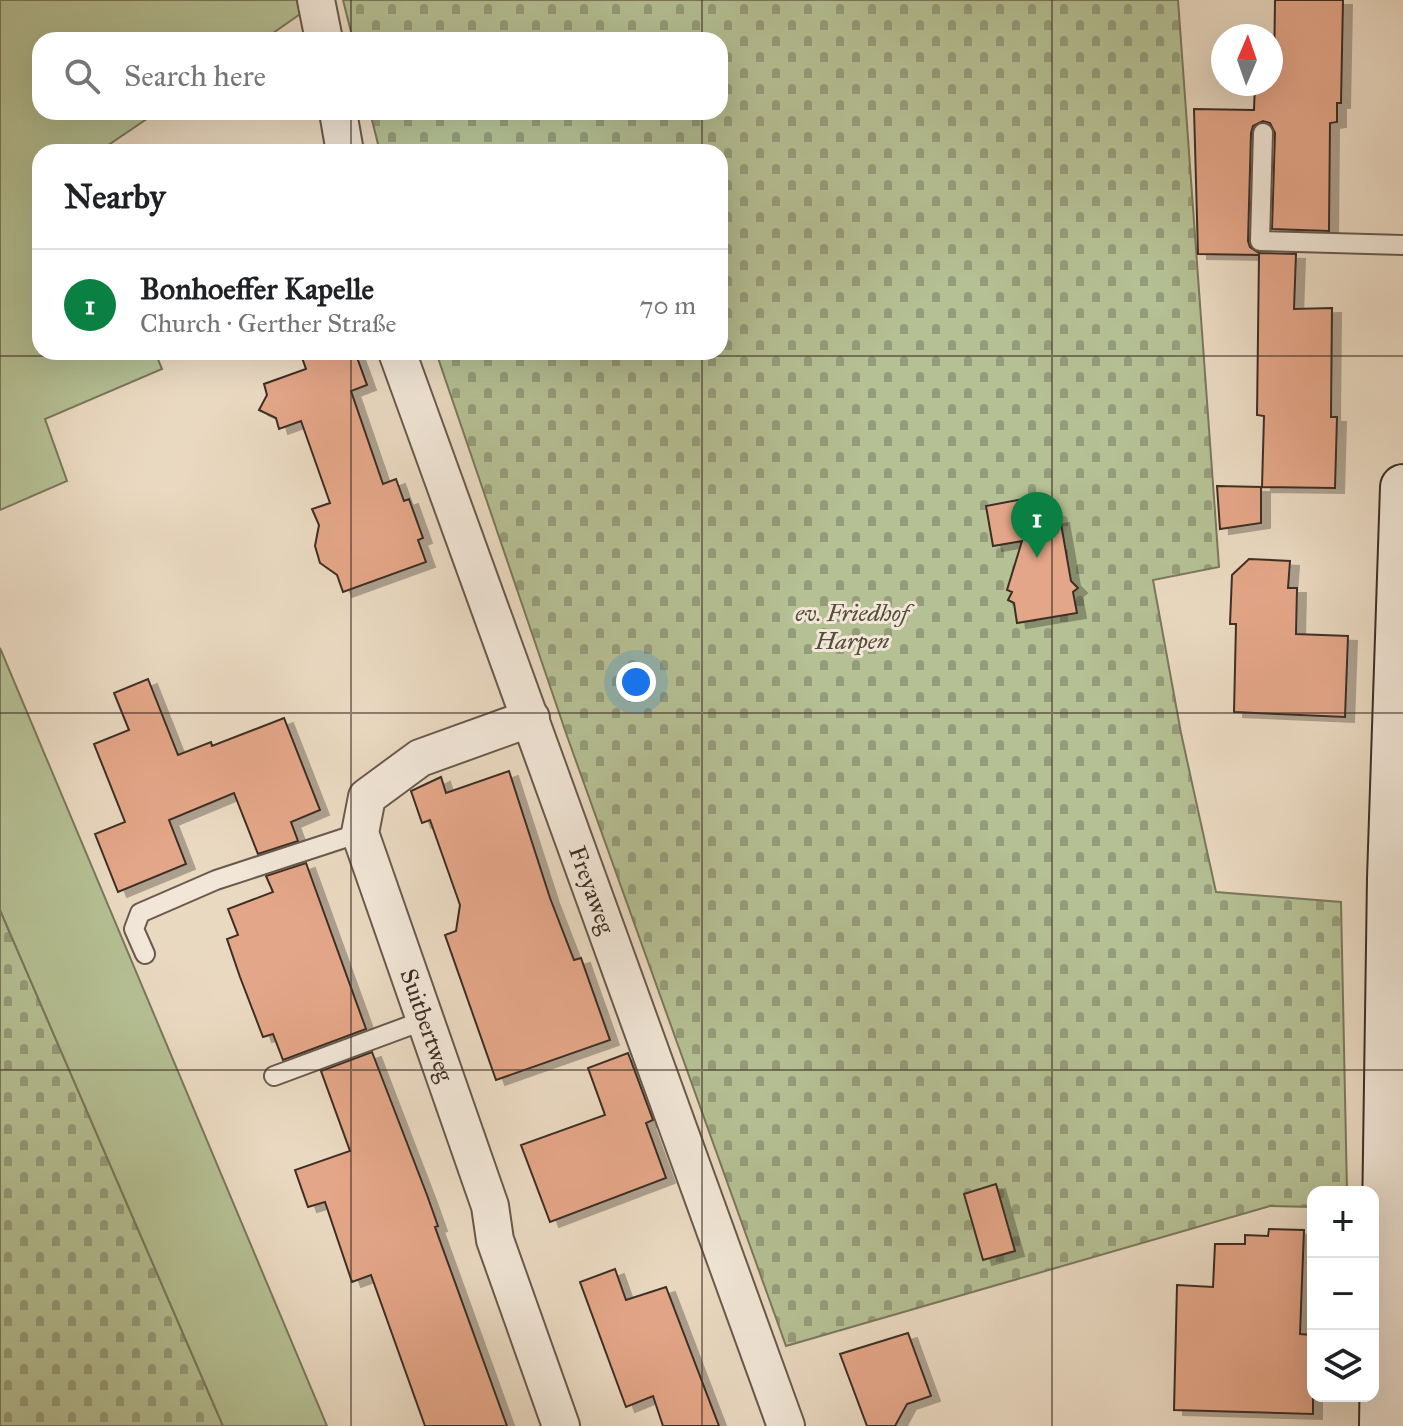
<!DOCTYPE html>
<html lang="en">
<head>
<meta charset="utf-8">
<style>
  :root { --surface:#fff; --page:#f6f6f6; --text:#202124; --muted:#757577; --line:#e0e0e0; --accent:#0b8043 }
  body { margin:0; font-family:"IM FELL Great Primer",serif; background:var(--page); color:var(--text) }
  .controls { position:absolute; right:24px; bottom:24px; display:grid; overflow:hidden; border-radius:16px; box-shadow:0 8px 32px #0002 }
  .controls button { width:72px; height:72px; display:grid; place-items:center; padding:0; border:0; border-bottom:2px solid var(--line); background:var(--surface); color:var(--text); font:40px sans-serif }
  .compass { position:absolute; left:1211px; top:24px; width:72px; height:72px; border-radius:50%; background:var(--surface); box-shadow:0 8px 32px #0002; rotate:2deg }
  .you { position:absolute; left:636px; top:682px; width:28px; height:28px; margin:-20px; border:6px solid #fff; border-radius:50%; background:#1a73e8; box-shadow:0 0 0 12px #1a73e833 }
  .badge { display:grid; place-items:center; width:52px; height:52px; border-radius:50%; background:var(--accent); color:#fff; font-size:26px; font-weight:700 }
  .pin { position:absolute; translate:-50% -66px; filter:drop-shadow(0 2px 4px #0008) }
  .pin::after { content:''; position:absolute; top:42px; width:28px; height:24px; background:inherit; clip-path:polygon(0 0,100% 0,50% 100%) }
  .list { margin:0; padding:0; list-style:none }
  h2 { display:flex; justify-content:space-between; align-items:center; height:104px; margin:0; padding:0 32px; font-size:34px }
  h2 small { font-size:26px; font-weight:400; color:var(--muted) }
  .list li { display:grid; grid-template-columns:52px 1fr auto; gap:24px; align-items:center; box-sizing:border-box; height:112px; padding:0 32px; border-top:2px solid var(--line) }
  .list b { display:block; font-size:30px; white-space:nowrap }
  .list p { margin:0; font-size:26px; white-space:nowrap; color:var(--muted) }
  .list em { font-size:26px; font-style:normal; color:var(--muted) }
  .icon { flex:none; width:44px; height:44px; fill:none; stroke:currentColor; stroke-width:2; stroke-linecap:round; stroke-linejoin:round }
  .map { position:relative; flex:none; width:1403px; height:1426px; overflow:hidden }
  .search { position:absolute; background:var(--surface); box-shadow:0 8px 32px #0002; left:32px; top:32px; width:696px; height:88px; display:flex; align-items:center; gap:20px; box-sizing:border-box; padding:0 28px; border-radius:24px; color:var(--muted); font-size:30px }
  .panel { position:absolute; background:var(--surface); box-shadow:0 8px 32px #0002; left:32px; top:144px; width:696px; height:216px; border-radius:24px }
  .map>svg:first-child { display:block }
  .cemetery { fill:url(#cemetery-stones); stroke:#7a785c; stroke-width:2 }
  .park { fill:#b5c094; stroke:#7a785c; stroke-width:2 }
  .building { fill:#e4a688; stroke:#3e2f25; stroke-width:2; filter:url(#shadow) }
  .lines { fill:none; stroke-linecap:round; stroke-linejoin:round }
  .lane-casing { stroke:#695a4c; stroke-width:22 }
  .street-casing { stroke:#695a4c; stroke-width:40 }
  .secondary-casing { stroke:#3e2f25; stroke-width:48 }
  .lane { stroke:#f1e6d7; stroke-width:18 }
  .street { stroke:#f1e6d7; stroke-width:36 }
  .secondary { stroke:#f1e6d7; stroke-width:44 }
  .grid { fill:none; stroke:#3e2f25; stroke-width:2; stroke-opacity:0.55 }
  .labels { text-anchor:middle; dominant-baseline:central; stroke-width:6; stroke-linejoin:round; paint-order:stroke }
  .park-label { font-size:24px; font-style:italic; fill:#564c3b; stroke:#f1e6d7 }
  .street-label { font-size:24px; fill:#3e2f25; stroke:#f1e6d7 }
</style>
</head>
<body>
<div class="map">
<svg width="1403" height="1426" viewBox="0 0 1403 1426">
  <defs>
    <pattern id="cemetery-stones" width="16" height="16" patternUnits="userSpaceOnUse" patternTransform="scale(2)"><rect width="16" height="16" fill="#b5c094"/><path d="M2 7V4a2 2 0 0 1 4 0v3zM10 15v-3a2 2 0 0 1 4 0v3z" fill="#959c79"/></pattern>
    <filter id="shadow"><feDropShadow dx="9" dy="5" stdDeviation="0" flood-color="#0004"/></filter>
  </defs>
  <rect width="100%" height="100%" fill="#ead9c1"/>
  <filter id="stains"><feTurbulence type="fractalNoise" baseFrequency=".0025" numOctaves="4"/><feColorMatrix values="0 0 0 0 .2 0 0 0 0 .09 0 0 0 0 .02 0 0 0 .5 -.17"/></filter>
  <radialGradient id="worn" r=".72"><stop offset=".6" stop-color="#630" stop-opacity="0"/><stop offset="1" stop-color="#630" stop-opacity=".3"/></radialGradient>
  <path class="cemetery" d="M343,0H1178L1219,567L1153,580L1181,733L1216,892L1341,902L1347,1192H1313V1207L1270,1206L786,1346L567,736L436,352H720V152H380L370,112H720V40H353Z
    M0,910L223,1426H0Z"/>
  <path class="park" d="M0,0H301L303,12L263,40H40V112H157L98,152H40V352H155L162,369L45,419L67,481L0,510Z
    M0,648L327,1426H223L0,910Z"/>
  <path class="building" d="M1275,0H1343L1341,103H1337V122L1330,123L1329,231L1272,229L1275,133L1270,123L1263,121L1253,126L1251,133L1248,241L1250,247L1259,253L1296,254L1294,309L1332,308L1331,417H1337L1335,488L1262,487L1264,416L1257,415L1259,255L1198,254L1194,109L1254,110L1255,84H1271L1274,74Z
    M300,352H355L367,385L351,391L383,484L396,479L404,501L409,499L423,538L418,540L426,562L343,592L337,575L320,563L315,546L319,525L312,509L330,503L301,421L279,429L276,418L259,410L267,395L264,384L306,369Z
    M1217,486L1261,487V523L1220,529Z
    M1045,495L1050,520L1060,518L1071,581L1078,588L1073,592L1077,613L1017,623L1014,603L1008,600L1012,592L1007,590L1022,541L993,546L986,506Z
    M1249,559L1290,561L1288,588H1297L1296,634L1348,636L1345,717L1234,712L1236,624H1230L1232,575Z
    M148,679L178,755L211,742L212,746L284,718L320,810L291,822L298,841L258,854L234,793L169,820L186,864L118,892L95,834L125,822L94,744L129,730L114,693Z
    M509,771L550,898L574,960L581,958L610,1040L496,1080L445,935L456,931L460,905L430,820L422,823L411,791L441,777L446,793Z
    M306,863L366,1029L283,1060L273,1034L263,1037L240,977L227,939L238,935L228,909L273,892L266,876Z
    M372,1052L427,1195L438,1226L435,1227L507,1426H425L371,1275L352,1282L325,1202L308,1207L295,1170L350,1151L321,1071Z
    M628,1053L653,1120L646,1123L666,1178L550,1222L521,1145L605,1115L588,1068Z
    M996,1184L1015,1251L983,1260L964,1194Z
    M1269,1229L1304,1230L1300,1334L1313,1335V1414L1174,1410L1177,1285L1213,1287L1215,1244H1245V1235L1268,1236Z
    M615,1269L626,1300L666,1287L719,1426H663L653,1396L626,1407L580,1282Z
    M908,1333L931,1396L907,1404L895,1426H867L840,1354Z"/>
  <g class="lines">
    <defs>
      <path id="lane" d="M1263,133L1260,241L1403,245
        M145,954L134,929L140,913L216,880L360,833
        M274,1076L425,1020"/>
      <g id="street">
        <path d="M316,0L324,40"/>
        <path d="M338,112L345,152"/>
        <path id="s1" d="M397,352L786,1426"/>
        <path id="s2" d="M531,718L420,758L367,797L360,833L490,1206L495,1240L561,1426"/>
      </g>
      <path id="secondary" d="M1382,1426L1390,878L1403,487"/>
    </defs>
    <use href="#lane" class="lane-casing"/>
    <use href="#street" class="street-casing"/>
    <use href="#secondary" class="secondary-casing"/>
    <use href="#lane" class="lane"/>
    <use href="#street" class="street"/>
    <use href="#secondary" class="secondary"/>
  </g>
  <path class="grid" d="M351,0V40M702,0V40M1052,0V1426M351,112V152M702,112V152M351,352V1426M702,352V1426M0,356H1403M0,713H1403M0,1070H1403"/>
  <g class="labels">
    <g class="park-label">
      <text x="852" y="613">ev. Friedhof<tspan x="852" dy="28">Harpen</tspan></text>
    </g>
    <g class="street-label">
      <text stroke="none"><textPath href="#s1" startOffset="572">Freyaweg</textPath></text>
      <text stroke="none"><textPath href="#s2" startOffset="424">Suitbertweg</textPath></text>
    </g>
  </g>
  <rect width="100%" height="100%" filter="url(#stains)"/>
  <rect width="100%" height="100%" fill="url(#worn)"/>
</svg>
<div class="controls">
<button>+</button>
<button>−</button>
<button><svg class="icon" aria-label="layers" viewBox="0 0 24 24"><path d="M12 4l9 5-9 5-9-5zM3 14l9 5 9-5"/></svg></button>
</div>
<svg class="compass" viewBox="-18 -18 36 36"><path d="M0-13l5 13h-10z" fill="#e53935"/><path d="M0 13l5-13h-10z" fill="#757577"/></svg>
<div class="you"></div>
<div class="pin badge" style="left:1037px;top:558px">1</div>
<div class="search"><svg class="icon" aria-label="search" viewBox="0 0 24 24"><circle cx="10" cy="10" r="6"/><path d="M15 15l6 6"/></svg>Search here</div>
<section class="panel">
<h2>Nearby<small></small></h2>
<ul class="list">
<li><span class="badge">1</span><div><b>Bonhoeffer Kapelle</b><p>Church · Gerther Straße</p></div><em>70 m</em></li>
</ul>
</section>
</div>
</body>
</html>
